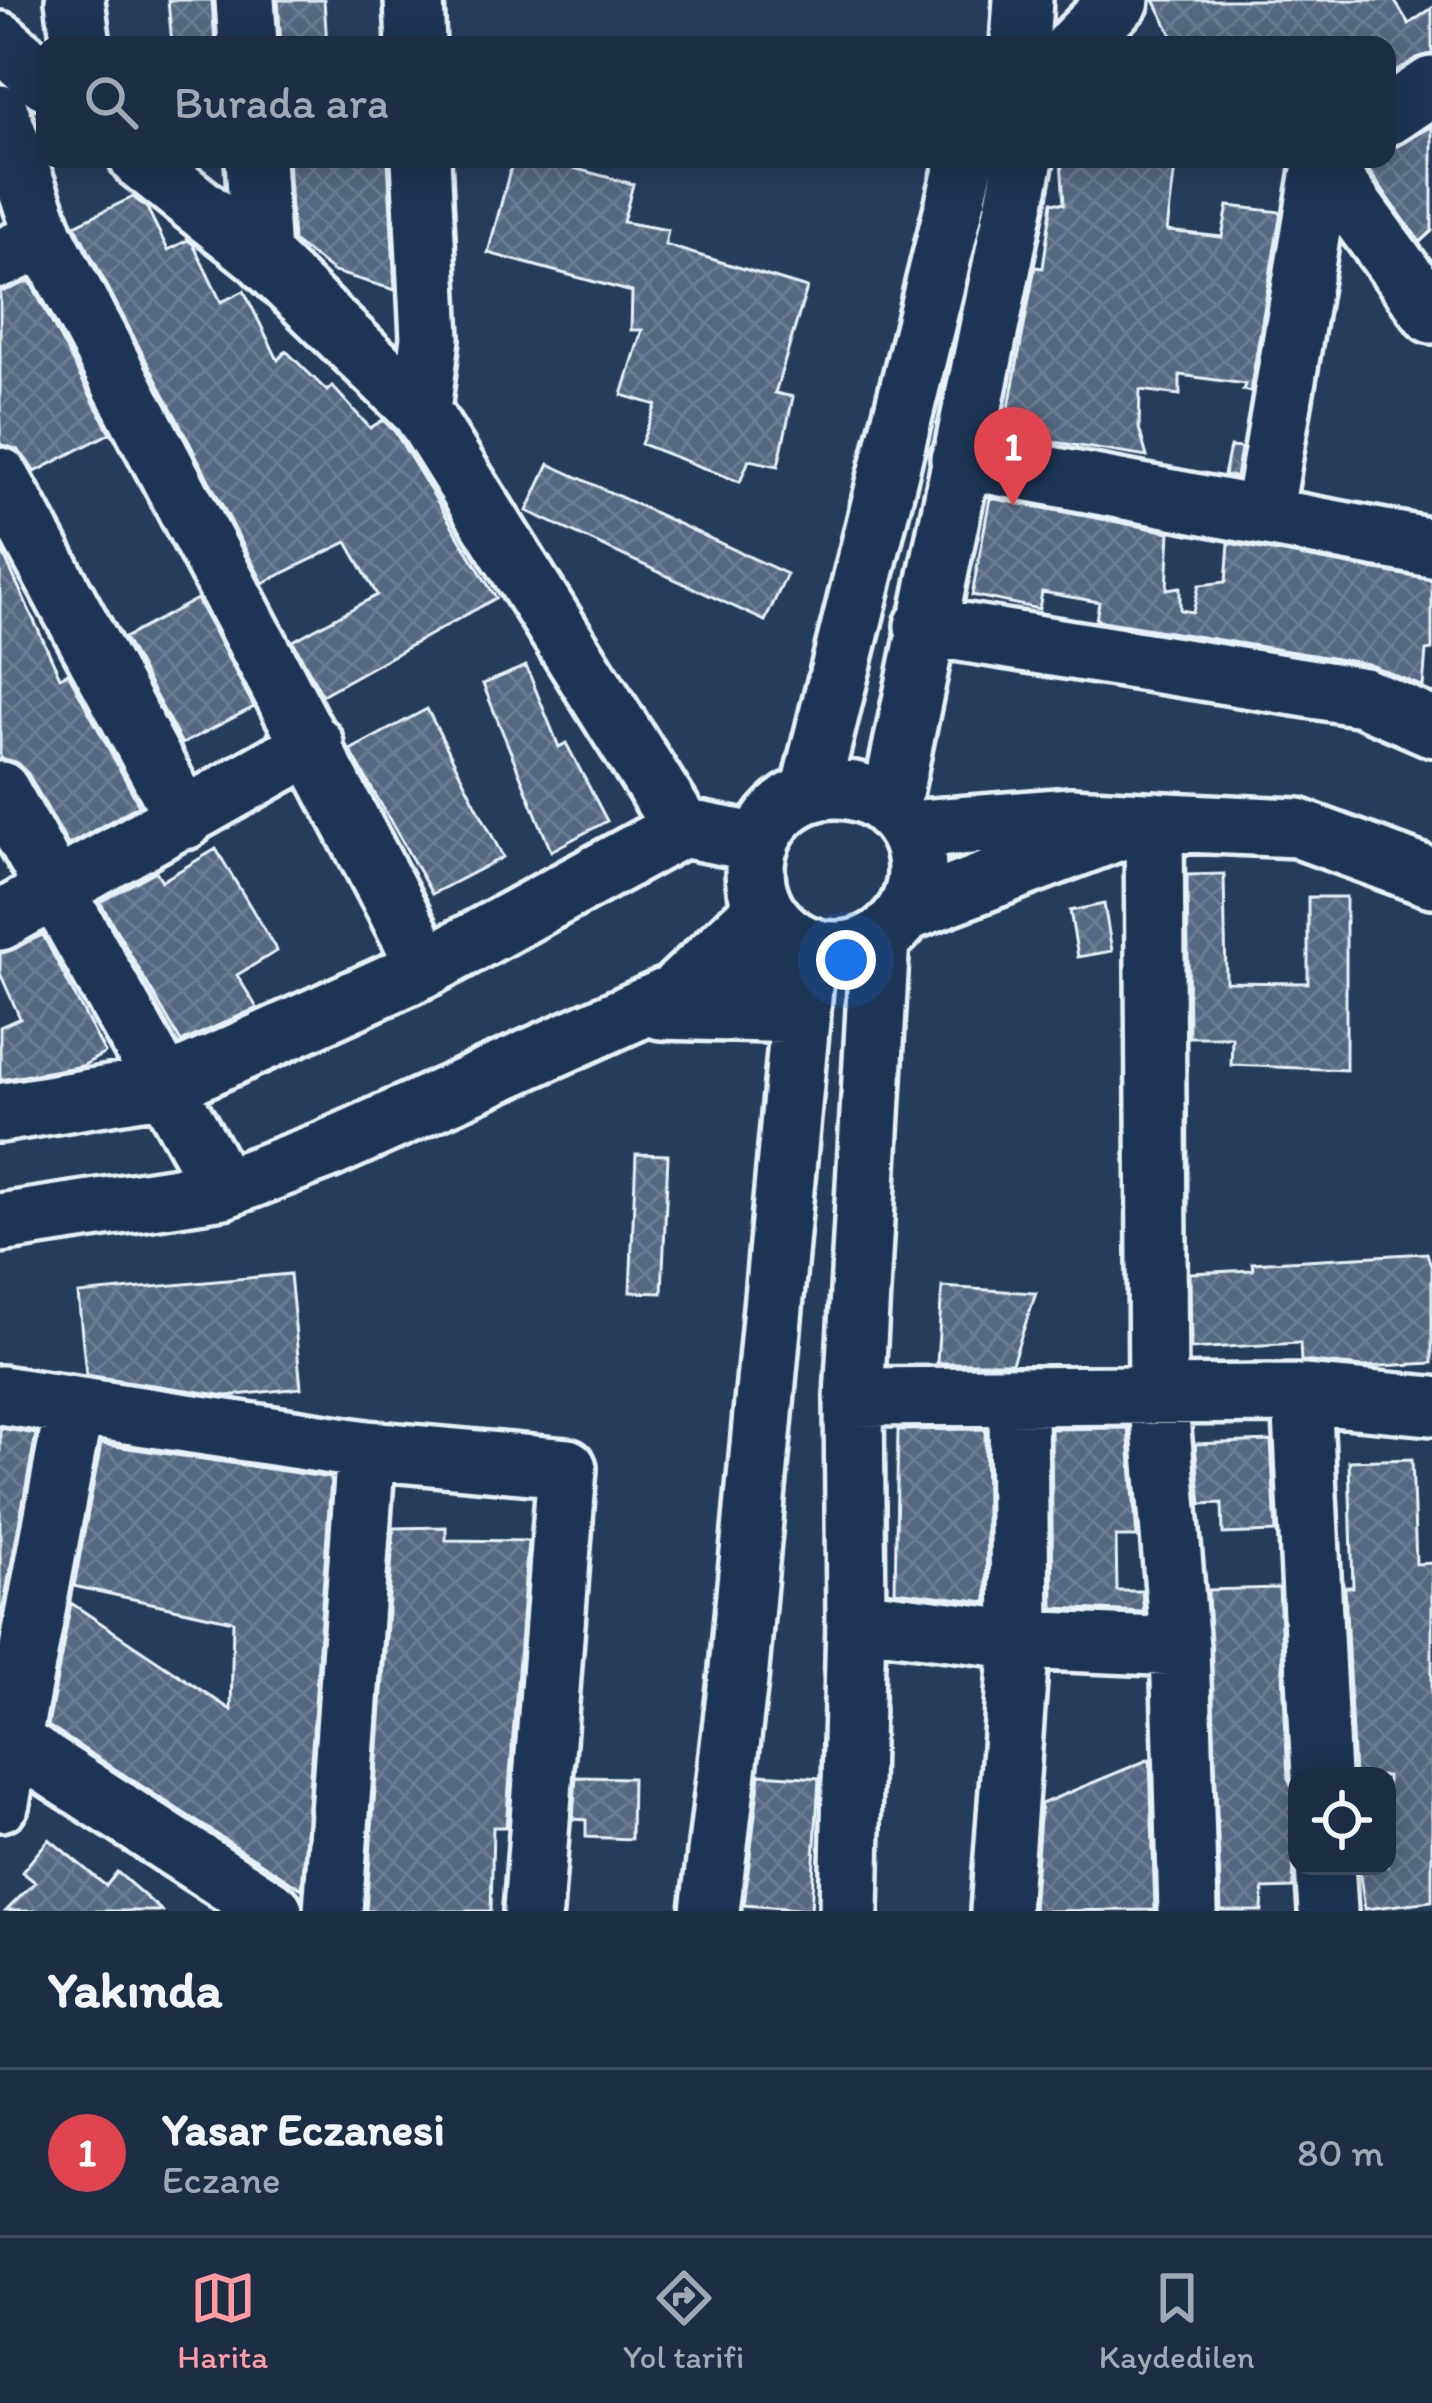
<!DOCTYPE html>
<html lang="tr">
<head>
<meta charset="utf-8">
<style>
  :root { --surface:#1c2e46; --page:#25364d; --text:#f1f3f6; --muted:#a0a8b3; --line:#3a4a5f; --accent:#ff9aa2 }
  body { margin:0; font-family:Itim,sans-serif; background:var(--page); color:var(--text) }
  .controls { position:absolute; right:36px; bottom:36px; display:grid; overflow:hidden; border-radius:24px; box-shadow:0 6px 30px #0003 }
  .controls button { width:108px; height:108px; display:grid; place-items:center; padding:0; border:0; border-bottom:3px solid var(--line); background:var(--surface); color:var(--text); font:60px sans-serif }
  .you { position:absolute; left:846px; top:960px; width:42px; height:42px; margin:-30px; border:9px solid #fff; border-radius:50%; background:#1a73e8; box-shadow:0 0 0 18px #1a73e833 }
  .badge { display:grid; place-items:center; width:78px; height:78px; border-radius:50%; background:var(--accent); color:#fff; font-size:39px; font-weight:700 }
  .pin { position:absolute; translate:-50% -99px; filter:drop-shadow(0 3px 6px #0008) }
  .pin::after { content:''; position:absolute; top:63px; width:42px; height:36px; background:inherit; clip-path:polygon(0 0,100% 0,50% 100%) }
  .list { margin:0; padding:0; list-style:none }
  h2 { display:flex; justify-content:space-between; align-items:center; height:156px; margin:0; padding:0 48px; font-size:51px }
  h2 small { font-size:39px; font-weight:400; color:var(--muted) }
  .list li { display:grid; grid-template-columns:78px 1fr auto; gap:36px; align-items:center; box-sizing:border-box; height:168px; padding:0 48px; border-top:3px solid var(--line) }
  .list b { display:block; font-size:45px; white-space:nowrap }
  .list p { margin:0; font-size:39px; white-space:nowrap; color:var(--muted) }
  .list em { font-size:39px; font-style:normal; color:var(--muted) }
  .icon { flex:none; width:66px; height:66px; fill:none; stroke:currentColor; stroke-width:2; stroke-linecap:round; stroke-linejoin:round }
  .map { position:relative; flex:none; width:1432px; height:1911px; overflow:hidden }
  .search { position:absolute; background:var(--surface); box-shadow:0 6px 30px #0003; left:36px; right:36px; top:36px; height:132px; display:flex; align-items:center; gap:30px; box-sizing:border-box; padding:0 42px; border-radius:24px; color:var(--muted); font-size:45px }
  .sheet { height:324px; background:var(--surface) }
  nav { display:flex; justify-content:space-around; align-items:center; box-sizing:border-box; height:168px; border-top:3px solid var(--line); background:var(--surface); font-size:33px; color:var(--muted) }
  nav a { display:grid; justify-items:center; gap:6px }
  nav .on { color:var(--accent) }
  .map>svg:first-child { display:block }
  .building { fill:url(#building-cross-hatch); stroke:#e8f1f8; stroke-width:3 }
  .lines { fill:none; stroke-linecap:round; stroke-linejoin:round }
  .minor-casing { stroke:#e8f1f8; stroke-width:66 }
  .minor { stroke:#1d3557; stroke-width:57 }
</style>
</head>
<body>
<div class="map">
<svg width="1432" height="1911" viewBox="0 0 1432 1911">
  <defs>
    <pattern id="building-cross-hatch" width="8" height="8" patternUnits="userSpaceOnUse" patternTransform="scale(3)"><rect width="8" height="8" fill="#536782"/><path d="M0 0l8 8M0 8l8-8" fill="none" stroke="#6c7d94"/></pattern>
  </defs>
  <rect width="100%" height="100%" fill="#253d5d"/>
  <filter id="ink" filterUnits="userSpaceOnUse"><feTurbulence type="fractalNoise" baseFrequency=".00833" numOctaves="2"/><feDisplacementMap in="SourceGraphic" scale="24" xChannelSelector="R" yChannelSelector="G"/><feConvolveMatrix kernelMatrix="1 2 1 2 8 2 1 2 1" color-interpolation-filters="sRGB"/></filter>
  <g filter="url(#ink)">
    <path class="building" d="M168,0H212L215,45H172Z
      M278,0H324L327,45H281Z
      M1154,0H1394L1409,24L1432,8V53L1387,76V45H1246L1237,33L1213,45H1177Z
      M1432,126V231L1420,242L1365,166L1387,159V151Z
      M288,159H388L395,290L334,272L293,241Z
      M513,159H540L633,184L623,222L668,230L665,245L807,288L775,393L793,397L778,466L749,460L740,482L641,444L656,405L622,395L642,330H631L632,292L488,253Z
      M1061,159H1176L1167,231L1222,237L1228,206L1281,212L1250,392L1243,390L1245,384L1180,375V395L1140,390L1139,428L1147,457L1004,434L1035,267L1043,268L1052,202L1064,204Z
      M133,197L147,208L168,250L188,240L193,244L221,302L244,291L278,360L286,351L327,391L332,386L370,428L383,420L395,432L496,598L322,695L293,641L377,595L347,542L263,583L75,225Z
      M30,281L110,433L35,472L18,450L0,444V292Z
      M1230,447L1241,448L1236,477L1224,475Z
      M549,464L787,574L765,621L527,511Z
      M990,498L1170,532L1167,589L1180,587V610L1193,612L1199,585L1226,582L1229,543L1432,580V650L1426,651L1423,687L1368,664L1096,620L1099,602L1042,592L1039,609L972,595Z
      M0,547L60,677L68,673L139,805L68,845L28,774L16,762L0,758Z
      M197,599L254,707L182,744L124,638Z
      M526,666L559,747L566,743L607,821L551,851L483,684Z
      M427,709L503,857L432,894L350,750Z
      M216,849L277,951L237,975L257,1008L181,1042L100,902L156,871L162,881Z
      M1224,874L1226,982L1308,983V897H1346V1070L1231,1065L1232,1037H1189L1187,875Z
      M1104,904L1112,951L1078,957L1070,911Z
      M43,935L105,1053L82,1066L0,1080V1027L20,1018L0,973V954Z
      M636,1154L668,1155L662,1293L630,1292Z
      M1427,1253L1432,1269V1363L1363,1367L1301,1361L1300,1343L1191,1349L1190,1273L1253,1270L1252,1263Z
      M290,1274L301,1388L227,1396L86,1375L78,1294Z
      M942,1287L1036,1293L1012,1363H937Z
      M0,1428L36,1434L0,1624Z
      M1128,1428L1137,1537H1116L1117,1591H1142L1144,1612L1053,1608L1051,1429Z
      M985,1429L987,1602L895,1591L898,1430Z
      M1271,1441L1276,1532L1223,1534L1222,1503L1201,1504L1195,1444Z
      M101,1444L331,1478L302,1889L48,1726L71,1603L231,1710L233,1621L74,1586Z
      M1412,1459L1416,1564L1432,1563V1901L1365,1909L1359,1869L1387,1866V1776H1354L1345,1587H1353L1349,1461Z
      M446,1527V1540L528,1541L506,1827H493L491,1911H366L394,1528Z
      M1279,1588L1288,1778L1297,1797L1293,1888L1263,1889L1262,1911H1221L1208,1590Z
      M1150,1759L1155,1910L1033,1911L1041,1804Z
      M760,1774L819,1778L811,1910L744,1905Z
      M576,1777L632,1778L631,1839L586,1837V1820L573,1819Z
      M49,1839L106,1886L117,1872L162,1911H6L35,1882L22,1872Z"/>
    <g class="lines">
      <defs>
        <path id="minor" d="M75,0L81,45
          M245,0L248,45
          M414,0L416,45
          M0,41L45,80
          M1020,45L1023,0
          M1075,45L1120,0
          M0,114L45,238L427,967
          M1387,116L1432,86
          M139,159L261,256L421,411L682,828
          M255,159L261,256
          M1320,161L1432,314
          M0,259L45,238
          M421,411L430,338L421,159
          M960,459L1432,548
          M0,477L185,820
          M1263,516L1323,159
          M924,626L1363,697L1432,727
          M755 870a81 81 0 1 1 162 0a81 81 0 1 1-162 0Z
          M0,791L223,1189
          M810,792L966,159
          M890,808L1024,159
          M1145,821L1297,828L1432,878
          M1154,821L1158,1395L1180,1647L1188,1911
          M907,912L1145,821L1071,817L908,830
          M0,921L314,744
          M661,1010L801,1014
          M0,1113L165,1086L427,967L682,828L760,843
          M0,1223L223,1189L326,1150L674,994
          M1302,1394L1321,1776
          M0,1395L366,1450L567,1468L533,1911
          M854,1397L1302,1394L1432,1406
          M856,1619L1020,1640L1180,1647
          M0,1734L273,1911
          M0,1802L74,1409
          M1325,1866L1328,1911
          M333,1911L366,1450
          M710,1911L738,1680L807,946L674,994L764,909
          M849,1911L856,1619L854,1397L880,938
          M1000,1911L1020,1640L1018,1397"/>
      </defs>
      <use href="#minor" class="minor-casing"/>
      <use href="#minor" class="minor"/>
    </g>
  </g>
</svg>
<div class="controls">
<button><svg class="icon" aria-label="locate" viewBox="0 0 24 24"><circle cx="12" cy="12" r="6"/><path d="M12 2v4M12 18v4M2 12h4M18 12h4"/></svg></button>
</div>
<div class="you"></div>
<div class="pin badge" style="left:1013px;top:506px;background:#e0444e">1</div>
<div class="search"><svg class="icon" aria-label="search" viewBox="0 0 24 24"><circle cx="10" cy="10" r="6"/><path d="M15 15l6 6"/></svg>Burada ara</div>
</div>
<section class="sheet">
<h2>Yakında<small></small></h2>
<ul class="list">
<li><span class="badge" style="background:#e0444e">1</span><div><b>Yasar Eczanesi</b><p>Eczane</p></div><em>80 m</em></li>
</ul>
</section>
<nav>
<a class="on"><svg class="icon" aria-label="map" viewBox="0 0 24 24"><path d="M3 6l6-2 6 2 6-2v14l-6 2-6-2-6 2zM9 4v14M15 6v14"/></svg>Harita</a>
<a><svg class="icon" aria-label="directions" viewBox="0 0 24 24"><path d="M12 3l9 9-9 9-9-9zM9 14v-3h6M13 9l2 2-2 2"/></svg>Yol tarifi</a>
<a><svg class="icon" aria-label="saved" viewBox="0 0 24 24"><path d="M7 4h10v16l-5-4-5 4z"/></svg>Kaydedilen</a>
</nav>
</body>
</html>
